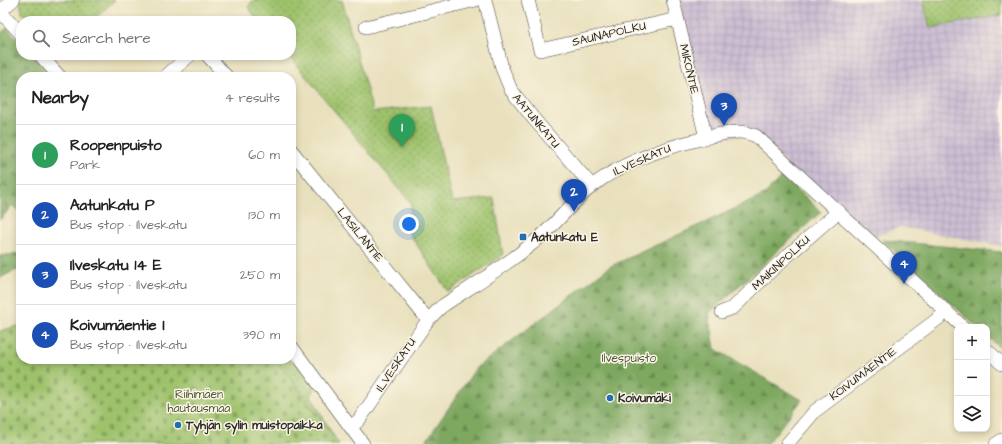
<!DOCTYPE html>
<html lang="en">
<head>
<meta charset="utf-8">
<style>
  :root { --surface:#fff; --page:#f2f2f2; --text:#202124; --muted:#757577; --line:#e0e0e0; --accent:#1f6fb2 }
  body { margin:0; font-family:"Architects Daughter",sans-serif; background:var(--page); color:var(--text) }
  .controls { position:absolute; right:12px; bottom:12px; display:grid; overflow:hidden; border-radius:8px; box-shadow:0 2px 6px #0003 }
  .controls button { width:36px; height:36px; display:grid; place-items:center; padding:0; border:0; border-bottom:1px solid var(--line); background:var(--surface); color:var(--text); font:20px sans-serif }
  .you { position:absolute; left:409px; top:224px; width:14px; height:14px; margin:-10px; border:3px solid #fff; border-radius:50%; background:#1a73e8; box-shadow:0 0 0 6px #1a73e833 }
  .badge { display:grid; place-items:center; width:26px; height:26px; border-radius:50%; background:var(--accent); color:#fff; font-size:13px; font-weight:700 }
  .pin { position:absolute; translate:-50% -33px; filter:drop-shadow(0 1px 2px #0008) }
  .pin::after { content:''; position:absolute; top:21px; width:14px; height:12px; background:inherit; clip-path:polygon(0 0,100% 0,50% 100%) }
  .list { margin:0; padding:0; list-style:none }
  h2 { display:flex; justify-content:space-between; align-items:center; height:52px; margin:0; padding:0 16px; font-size:17px }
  h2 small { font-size:13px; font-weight:400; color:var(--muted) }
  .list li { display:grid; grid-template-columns:26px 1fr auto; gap:12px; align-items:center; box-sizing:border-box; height:60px; padding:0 16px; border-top:1px solid var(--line) }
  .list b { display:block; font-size:15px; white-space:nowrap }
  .list p { margin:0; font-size:13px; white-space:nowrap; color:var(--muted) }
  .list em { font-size:13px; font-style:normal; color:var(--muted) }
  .icon { flex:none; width:22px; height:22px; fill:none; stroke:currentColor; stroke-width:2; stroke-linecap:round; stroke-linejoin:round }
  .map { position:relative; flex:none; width:1002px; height:444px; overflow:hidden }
  .search { position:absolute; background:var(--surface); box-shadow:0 2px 6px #0003; left:16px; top:16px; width:280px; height:44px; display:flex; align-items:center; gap:10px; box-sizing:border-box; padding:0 14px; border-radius:16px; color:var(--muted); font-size:15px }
  .panel { position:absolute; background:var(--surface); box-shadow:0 2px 6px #0003; left:16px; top:72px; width:280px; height:292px; border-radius:16px }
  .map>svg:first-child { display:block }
  .industrial { fill:url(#industrial-grid) }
  .green { fill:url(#green-dots); stroke:#64764c }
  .forest { fill:url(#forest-firs); stroke:#546a46 }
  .cemetery { fill:url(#cemetery-stones); stroke:#64764c }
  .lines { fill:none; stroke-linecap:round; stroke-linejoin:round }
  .minor-casing { stroke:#474641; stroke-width:14 }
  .minor { stroke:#fff; stroke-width:13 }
  .poi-dot { fill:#1f6fb2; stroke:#fcf5e5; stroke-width:1.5 }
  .labels { text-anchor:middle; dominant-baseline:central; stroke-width:3; stroke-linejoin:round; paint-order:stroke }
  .street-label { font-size:12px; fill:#2b2b2b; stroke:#fcf5e5 }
  .poi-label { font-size:12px; font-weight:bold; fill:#2b2b2b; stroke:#fcf5e5; text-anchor:start }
  .park-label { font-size:12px; fill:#4e583e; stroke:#fcf5e5 }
</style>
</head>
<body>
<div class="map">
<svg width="1002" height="444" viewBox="0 0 1002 444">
  <defs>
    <pattern id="industrial-grid" width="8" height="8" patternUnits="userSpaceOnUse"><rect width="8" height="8" fill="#ccbed3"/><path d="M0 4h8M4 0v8" fill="none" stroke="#afa3b5"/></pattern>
    <pattern id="green-dots" width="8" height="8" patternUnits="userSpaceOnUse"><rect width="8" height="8" fill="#9ec26c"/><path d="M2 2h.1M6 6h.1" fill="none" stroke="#819e59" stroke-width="1.8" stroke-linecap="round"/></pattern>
    <pattern id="forest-firs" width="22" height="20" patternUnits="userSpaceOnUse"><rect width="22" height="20" fill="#7ea860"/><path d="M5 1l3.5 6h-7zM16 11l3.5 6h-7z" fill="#67894f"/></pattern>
    <pattern id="cemetery-stones" width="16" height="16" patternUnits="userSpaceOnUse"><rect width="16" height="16" fill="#9ec26c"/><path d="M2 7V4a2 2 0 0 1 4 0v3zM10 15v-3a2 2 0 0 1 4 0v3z" fill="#819e59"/></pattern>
  </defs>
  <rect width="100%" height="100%" fill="#fcf5e5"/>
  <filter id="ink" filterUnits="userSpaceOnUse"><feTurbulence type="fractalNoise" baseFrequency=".025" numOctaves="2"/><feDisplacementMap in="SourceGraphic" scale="8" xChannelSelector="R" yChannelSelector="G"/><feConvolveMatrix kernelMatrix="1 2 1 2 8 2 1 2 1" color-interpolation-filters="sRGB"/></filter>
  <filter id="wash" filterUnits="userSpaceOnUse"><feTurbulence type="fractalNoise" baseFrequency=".012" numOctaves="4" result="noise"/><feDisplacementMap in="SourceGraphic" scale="16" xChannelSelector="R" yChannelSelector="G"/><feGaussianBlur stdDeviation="0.9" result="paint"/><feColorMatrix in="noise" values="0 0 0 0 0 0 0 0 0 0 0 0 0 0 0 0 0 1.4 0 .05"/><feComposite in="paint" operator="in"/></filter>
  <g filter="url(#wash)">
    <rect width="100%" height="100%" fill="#e8e0bc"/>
    <path class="industrial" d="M673,0H923L930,28L1002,15V246L900,227L869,239L756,136L706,138Z"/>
    <path class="green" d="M20,0H115L92,21H30L22,13Z
      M253,0H342L373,112L431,106L452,202L494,198L503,255L448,292L409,233L411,203L288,55H291V21H259L248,7Z
      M923,0H1002V15L930,28Z
      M291,356L312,385L314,391L311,396L333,435L335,438L332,440L274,359H291Z"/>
    <path class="forest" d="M7,28L21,43V55H32L51,77H21V212L12,205L0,220V34Z
      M783,175L821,212L709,313L715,349L802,400L767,444H424L476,368L609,267L764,195Z
      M882,240L1002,252V350L987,336V327H977Z
      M21,253V269L14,271L0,278V256Z"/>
    <path class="cemetery" d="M21,325V359H276L339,444H0V331Z"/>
  </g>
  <g filter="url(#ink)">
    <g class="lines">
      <defs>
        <path id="minor" d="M485,0L502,68L511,90L533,118L592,186
          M528,0L540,50L677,19
          M673,0L706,138
          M0,11L21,34
          M0,11L13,0
          M366,27L476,0
          M40,55L60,77
          M207,55L227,77
          M165,77L190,55
          M291,150L428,320
          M722,312L733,308L778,264L839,211
          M291,346L363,444
          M987,350L1002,364
          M351,427L359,420L428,320L441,307C472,286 504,267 533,243C555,226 571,203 592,186C623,162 660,149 697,140C711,136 725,132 739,132C745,132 751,134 756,136L963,327
          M787,444L815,411L947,312
          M996,444L1002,440"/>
      </defs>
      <use href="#minor" class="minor-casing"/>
      <use href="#minor" class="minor"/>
    </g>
  </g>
  <g class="poi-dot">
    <rect x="519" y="233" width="8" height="8" rx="2"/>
    <circle cx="610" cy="398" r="4"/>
    <circle cx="178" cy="425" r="4"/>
  </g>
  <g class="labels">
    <g class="street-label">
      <text transform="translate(609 34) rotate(-13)">SAUNAPOLKU</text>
      <text transform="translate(689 69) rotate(77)">MIKONTIE</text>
      <text transform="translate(536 121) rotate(50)">AATUNKATU</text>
      <text transform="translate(642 160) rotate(-24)">ILVESKATU</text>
      <text transform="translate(360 235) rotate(51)">LASILANTIE</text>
      <text transform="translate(781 263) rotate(-43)">MAIKINPOLKU</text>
      <text transform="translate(396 365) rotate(-56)">ILVESKATU</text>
      <text transform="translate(863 374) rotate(-37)">KOIVUMÄENTIE</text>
    </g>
    <g class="poi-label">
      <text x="531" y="237">Aatunkatu E</text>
      <text x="618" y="398">Koivumäki</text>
      <text x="186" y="425">Tyhjän sylin muistopaikka</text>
    </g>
    <g class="park-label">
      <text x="629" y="358">Ilvespuisto</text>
      <text x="199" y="394">Riihimäen<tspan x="199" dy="14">hautausmaa</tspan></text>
    </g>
  </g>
</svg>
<div class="controls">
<button>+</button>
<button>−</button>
<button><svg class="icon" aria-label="layers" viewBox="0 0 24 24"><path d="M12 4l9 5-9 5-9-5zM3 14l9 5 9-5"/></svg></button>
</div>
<div class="you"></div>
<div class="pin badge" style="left:402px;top:147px;background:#2e9e5b">1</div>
<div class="pin badge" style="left:574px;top:212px;background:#1a4fb4">2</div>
<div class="pin badge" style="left:724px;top:126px;background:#1a4fb4">3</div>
<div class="pin badge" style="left:904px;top:284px;background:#1a4fb4">4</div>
<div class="search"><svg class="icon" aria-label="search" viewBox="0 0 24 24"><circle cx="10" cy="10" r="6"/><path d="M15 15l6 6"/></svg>Search here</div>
<section class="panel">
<h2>Nearby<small>4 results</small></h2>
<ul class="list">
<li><span class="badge" style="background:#2e9e5b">1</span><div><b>Roopenpuisto</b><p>Park</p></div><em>60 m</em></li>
<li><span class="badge" style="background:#1a4fb4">2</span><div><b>Aatunkatu P</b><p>Bus stop · Ilveskatu</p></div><em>130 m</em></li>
<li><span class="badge" style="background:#1a4fb4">3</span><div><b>Ilveskatu 14 E</b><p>Bus stop · Ilveskatu</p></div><em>250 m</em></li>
<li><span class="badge" style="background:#1a4fb4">4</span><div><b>Koivumäentie I</b><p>Bus stop · Ilveskatu</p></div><em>390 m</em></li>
</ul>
</section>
</div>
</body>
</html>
